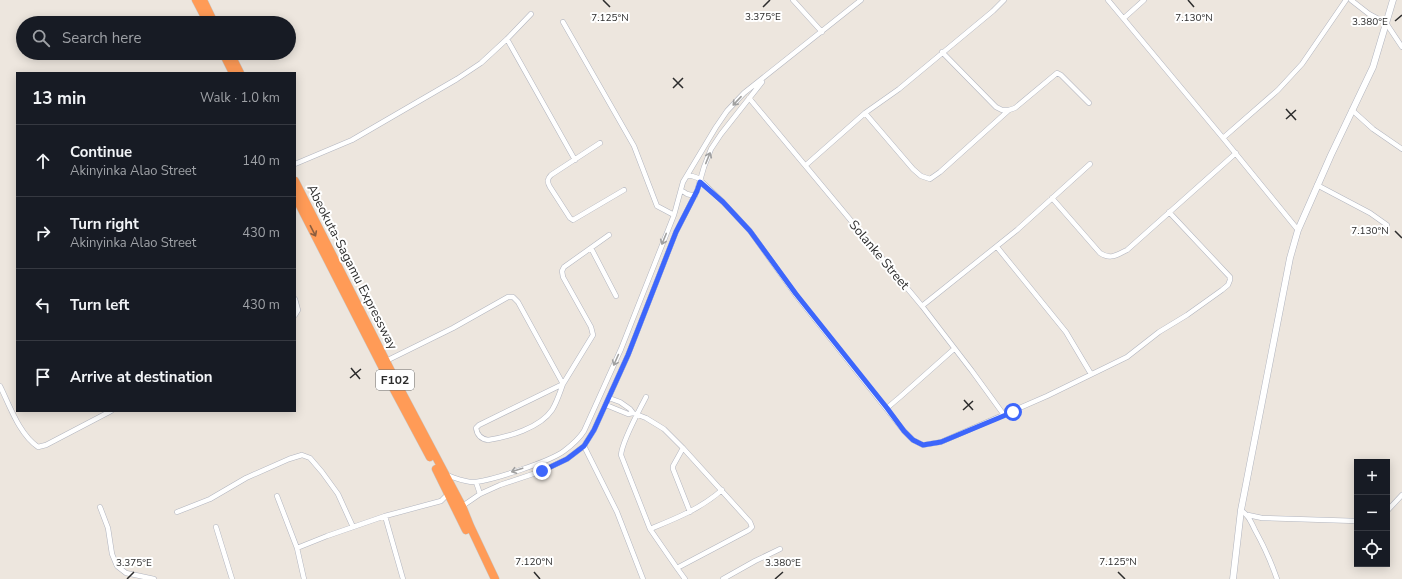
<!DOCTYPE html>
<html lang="en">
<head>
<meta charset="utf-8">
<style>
  :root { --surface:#171b24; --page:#242831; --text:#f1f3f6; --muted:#9ea1a6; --line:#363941 }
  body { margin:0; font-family:"Nunito Sans",sans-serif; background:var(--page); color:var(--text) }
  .controls { position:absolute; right:12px; bottom:12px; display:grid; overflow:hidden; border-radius:0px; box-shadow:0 2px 10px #0003 }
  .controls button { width:36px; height:36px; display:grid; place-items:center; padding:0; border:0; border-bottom:1px solid var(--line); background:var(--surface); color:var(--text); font:20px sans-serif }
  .stop { position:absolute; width:12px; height:12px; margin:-9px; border:3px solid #3d66fb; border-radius:50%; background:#fff }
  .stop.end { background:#3d66fb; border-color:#fff; box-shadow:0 1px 4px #0008 }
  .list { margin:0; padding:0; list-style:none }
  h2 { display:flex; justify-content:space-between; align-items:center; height:52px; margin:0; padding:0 16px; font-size:17px }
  h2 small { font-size:13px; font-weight:400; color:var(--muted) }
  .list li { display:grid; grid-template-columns:26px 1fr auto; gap:12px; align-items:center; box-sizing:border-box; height:72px; padding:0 16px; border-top:1px solid var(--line) }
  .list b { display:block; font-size:15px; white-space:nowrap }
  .list p { margin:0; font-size:13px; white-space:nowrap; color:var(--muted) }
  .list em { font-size:13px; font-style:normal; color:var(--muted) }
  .icon { flex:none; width:22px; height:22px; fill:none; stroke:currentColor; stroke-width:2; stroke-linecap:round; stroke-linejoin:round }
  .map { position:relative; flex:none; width:1402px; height:579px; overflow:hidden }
  .search { position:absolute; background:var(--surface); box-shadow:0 2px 10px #0003; left:16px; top:16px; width:280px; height:44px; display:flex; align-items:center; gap:10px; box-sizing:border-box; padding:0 14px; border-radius:22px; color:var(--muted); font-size:15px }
  .panel { position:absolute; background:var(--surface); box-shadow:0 2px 10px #0003; left:16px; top:72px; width:280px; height:340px; border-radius:0px }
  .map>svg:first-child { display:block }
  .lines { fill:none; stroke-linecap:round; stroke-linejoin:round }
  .street-casing { stroke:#b2b5bf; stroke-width:5.5 }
  .secondary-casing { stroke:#b2b5bf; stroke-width:7 }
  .highway-casing { stroke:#c8c8c8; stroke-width:9 }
  .street { stroke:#fff; stroke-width:4.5 }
  .secondary { stroke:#fff; stroke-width:6 }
  .highway { stroke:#ff9b57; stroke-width:8 }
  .oneway { stroke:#a0a0a0 }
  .oneway2 { stroke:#8b5e3f }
  .route { stroke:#3d66fb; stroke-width:5 }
  .ticks { fill:none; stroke:#2c2c2c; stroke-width:1.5 }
  .labels { text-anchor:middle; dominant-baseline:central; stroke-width:4; stroke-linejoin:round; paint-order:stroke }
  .shield { fill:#fff; stroke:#6b6b6b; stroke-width:1 }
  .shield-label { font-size:12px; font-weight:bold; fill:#2c2c2c }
  .street-label { font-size:13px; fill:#2c2c2c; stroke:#fff }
  .ticks-label { font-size:10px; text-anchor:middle; fill:#2c2c2c; stroke:#fff; stroke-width:4; stroke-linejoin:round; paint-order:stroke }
</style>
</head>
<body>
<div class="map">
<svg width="1402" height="579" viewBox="0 0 1402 579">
  <rect width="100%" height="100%" fill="#ede6de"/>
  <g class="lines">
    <defs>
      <path id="street" d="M793,0L822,32
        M1108,0L1223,138L1298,230
        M1351,0L1369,14L1386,23L1402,47
        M1124,18L1144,0
        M563,22L634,146L657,206L674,215
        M507,39L575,160
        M942,52L996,107L1002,110H1009
        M749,98L922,306L972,371L1004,415
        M1352,110L1373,129L1402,149
        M865,113L913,169L921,176L930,179L940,172L1009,110L1015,108L1057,73L1061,75L1089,103
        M1223,138L1278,90L1302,64L1346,0
        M600,143L551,175C547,179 547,182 550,187L570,218L573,220L624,190
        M295,164L352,140L457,79L481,63L507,39L531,14
        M806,165L865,113L899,89L993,11L1004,0
        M687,176H692L698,178L723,202L750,231L795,294L904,431L913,440L923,445L941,442L1047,396L1127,357L1159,332L1187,315L1222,290L1228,285L1230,280V277L1169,212
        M1317,185L1370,213L1387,225
        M681,190L687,194L695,196
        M1052,198L1100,253C1111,260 1116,255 1127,250L1236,153
        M997,247L1066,332L1091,374
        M591,248L616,296
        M295,299L298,310L295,315
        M922,306L1017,230L1090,164
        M386,361L453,328L508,297H513L518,302L563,384C560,392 557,402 552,410C540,428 508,437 488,440C481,439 477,435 476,428L479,425L563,384L593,335L591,327L563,277L562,271L564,267L609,235
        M0,386C10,406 19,434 38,447L46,445L111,411
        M646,397C639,411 622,441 621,455L650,529L677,568
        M609,398L620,402L630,409L633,413L646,418L664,429L683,448L750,522L752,527L749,530L677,568L685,579
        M606,405L628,414L633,413
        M887,408L900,397L954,349
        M584,446L617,512L643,579
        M683,448L673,466V469L690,512
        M446,475C456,478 466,483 476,482C495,479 549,462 564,451C572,445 579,439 584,431L621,349L674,215L683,182L716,127L727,111L744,93L861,0
        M476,482L480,494
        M277,496L297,548
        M100,507L108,528L112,554L117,566L126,573L154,579
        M461,507L480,494L500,485L542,471L567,459L584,446L594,430L628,355L676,232L697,191L704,167L711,149L721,134L762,82
        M1241,510C1249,516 1251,522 1255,530C1264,546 1271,562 1277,579
        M1387,511L1402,495
        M177,512L210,499L246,478L289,459L302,455L310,458L322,472L338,494L353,527
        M1248,515L1262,518L1357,521
        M385,516L403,579
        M216,527L232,579
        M650,529C677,518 700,509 722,490
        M304,579L297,548L327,536L385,516L441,501L448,494
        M723,579L755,561L780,549"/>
      <path id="secondary" d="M1233,579L1241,510L1290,258L1298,230L1331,155L1373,67L1393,0"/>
      <path id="highway" d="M196,0L208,23
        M203,0L214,23
        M223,53L233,73
        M230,53L240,73
        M295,181L399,387L462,506L470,526L495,579
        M295,196L393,388L430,457
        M436,469L466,530"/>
    </defs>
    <use href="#street" class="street-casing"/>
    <use href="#secondary" class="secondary-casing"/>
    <use href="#highway" class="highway-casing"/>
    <use href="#street" class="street"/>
    <use href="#secondary" class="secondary"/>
    <use href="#highway" class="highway"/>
  </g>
  <defs><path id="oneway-shaft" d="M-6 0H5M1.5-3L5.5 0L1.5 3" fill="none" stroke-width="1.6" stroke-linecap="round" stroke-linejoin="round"/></defs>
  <g class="oneway">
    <use href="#oneway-shaft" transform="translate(737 101) rotate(133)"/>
    <use href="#oneway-shaft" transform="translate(708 158) rotate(-68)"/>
    <use href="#oneway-shaft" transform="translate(664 239) rotate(112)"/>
    <use href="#oneway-shaft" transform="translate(616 360) rotate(114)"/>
    <use href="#oneway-shaft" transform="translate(517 470) rotate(162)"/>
  </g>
  <use class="oneway2" href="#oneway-shaft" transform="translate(313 231) rotate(63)"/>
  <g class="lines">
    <path class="route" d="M542,471L567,459L584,446L594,430L628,355L676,232L697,191L700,182L723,202L750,231L796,294L887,408L904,431L913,440L923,445L941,442L1013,412"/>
  </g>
  <path class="ticks" d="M603,0L610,7M1188,0L1194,7M763,7L770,0M1395,21L1402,15M673,78L683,88M673,88L683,78M1286,109L1296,120M1286,119L1296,110M1395,231L1402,238M351,368L360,379M350,378L361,369M964,400L973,410M963,410L973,401M534,572L540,579M1118,572L1125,579M127,579L134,572M775,579L783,572"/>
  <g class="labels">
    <rect class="shield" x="376" y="370" width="38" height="20" rx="3"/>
    <g class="shield-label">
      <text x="395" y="380">F102</text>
    </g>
    <g class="street-label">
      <text transform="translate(879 255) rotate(50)">Solanke Street</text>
      <text transform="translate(352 267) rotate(63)">Abeokuta-Sagamu Expressway</text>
    </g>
  </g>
  <g class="ticks-label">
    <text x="763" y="20">3.375°E</text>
    <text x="610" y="21">7.125°N</text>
    <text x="1194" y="21">7.130°N</text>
    <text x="1370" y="25">3.380°E</text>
    <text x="1370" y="234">7.130°N</text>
    <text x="534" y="565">7.120°N</text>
    <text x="1118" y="565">7.125°N</text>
    <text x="134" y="566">3.375°E</text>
    <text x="783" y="566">3.380°E</text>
  </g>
</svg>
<div class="controls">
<button>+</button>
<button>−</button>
<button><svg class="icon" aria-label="locate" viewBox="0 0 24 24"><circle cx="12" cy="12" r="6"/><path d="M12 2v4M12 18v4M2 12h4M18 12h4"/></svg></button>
</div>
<div class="stop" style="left:1013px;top:412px"></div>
<div class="stop end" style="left:542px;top:471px"></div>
<div class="search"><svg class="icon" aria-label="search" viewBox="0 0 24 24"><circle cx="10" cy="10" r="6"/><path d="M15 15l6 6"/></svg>Search here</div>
<section class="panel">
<h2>13 min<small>Walk · 1.0 km</small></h2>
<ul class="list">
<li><svg class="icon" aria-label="ahead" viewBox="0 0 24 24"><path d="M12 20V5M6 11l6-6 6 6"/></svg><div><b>Continue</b><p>Akinyinka Alao Street</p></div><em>140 m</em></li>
<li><svg class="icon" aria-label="right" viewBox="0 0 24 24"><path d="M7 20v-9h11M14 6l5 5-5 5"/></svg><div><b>Turn right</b><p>Akinyinka Alao Street</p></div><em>430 m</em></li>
<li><svg class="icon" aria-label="left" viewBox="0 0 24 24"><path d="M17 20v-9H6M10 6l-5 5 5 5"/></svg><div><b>Turn left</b></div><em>430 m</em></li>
<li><svg class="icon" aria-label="arrive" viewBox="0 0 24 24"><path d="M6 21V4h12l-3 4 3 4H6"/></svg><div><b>Arrive at destination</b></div></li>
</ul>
</section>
</div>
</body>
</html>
